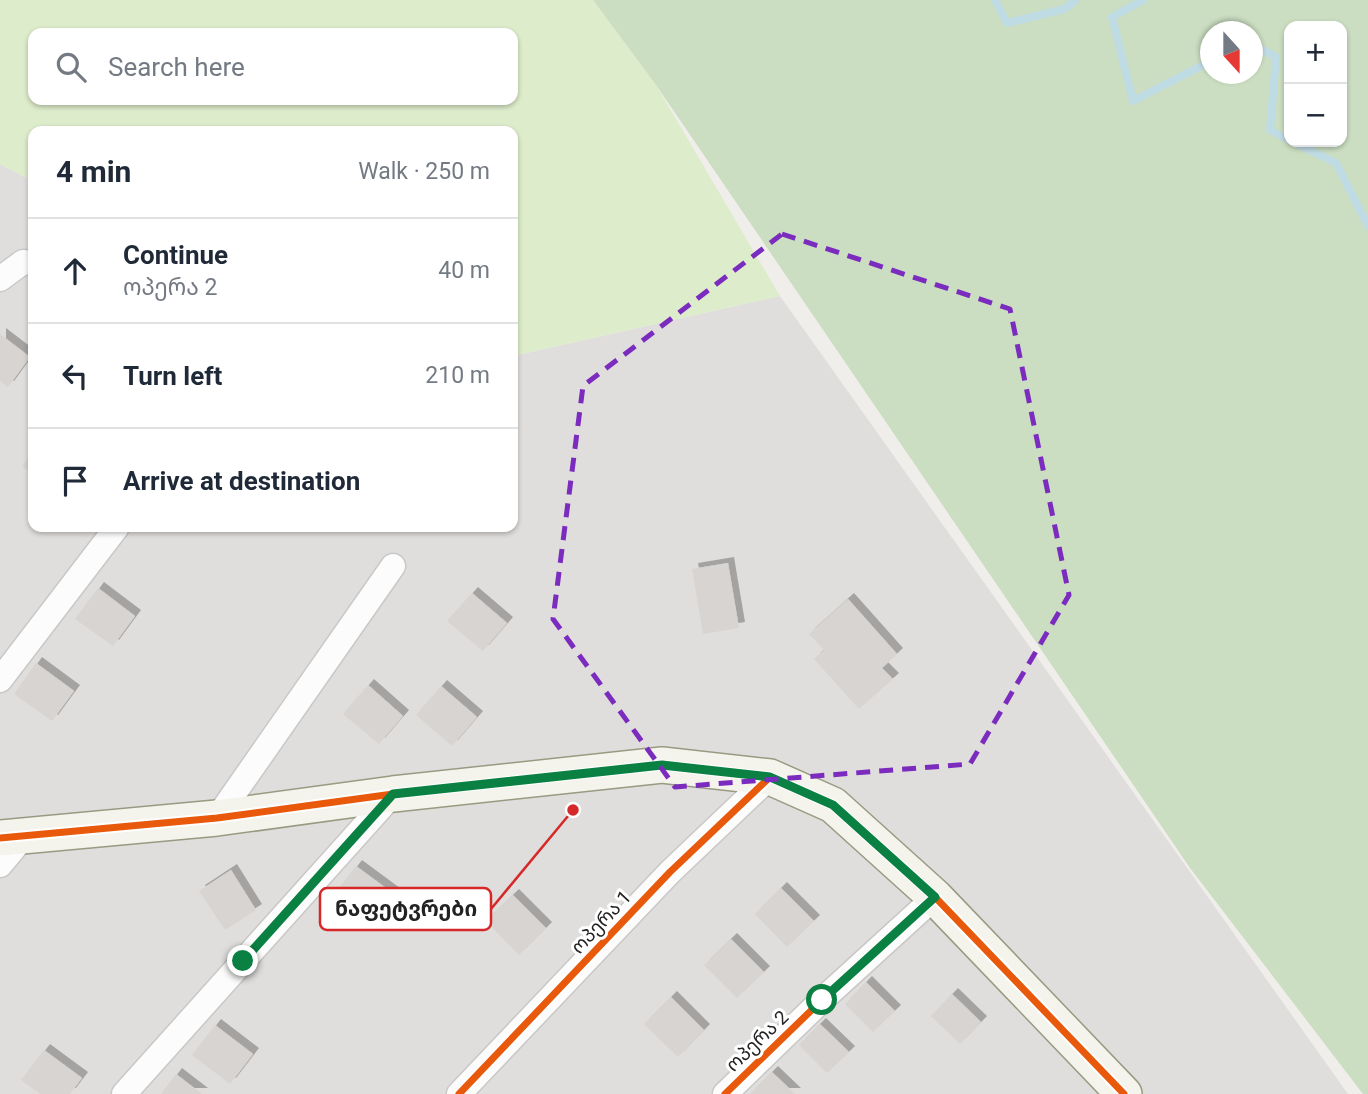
<!DOCTYPE html>
<html lang="en">
<head>
<meta charset="utf-8">
<style>
  :root { --surface:#fff; --page:#f2f2f3; --text:#1f2937; --muted:#747a83; --line:#e0e1e3 }
  body { margin:0; font-family:Roboto,"Noto Sans Georgian",sans-serif; background:var(--page); color:var(--text) }
  .controls { position:absolute; right:21px; top:21px; display:grid; overflow:hidden; border-radius:14px; box-shadow:0 2px 5px #0004 }
  .controls button { width:63px; height:63px; display:grid; place-items:center; padding:0; border:0; border-bottom:2px solid var(--line); background:var(--surface); color:var(--text); font:35px sans-serif }
  .compass { position:absolute; left:1200px; top:21px; width:63px; height:63px; border-radius:50%; background:var(--surface); box-shadow:0 2px 5px #0004; rotate:159deg }
  .stop { position:absolute; width:21px; height:21px; margin:-16px; border:5px solid #0b8043; border-radius:50%; background:#fff }
  .stop.end { background:#0b8043; border-color:#fff; box-shadow:0 2px 7px #0008 }
  .list { margin:0; padding:0; list-style:none }
  h2 { display:flex; justify-content:space-between; align-items:center; height:91px; margin:0; padding:0 28px; font-size:30px }
  h2 small { font-size:23px; font-weight:400; color:var(--muted) }
  .list li { display:grid; grid-template-columns:46px 1fr auto; gap:21px; align-items:center; box-sizing:border-box; height:105px; padding:0 28px; border-top:2px solid var(--line) }
  .list b { display:block; font-size:26px; white-space:nowrap }
  .list p { margin:0; font-size:23px; white-space:nowrap; color:var(--muted) }
  .list em { font-size:23px; font-style:normal; color:var(--muted) }
  .icon { flex:none; width:38px; height:38px; fill:none; stroke:currentColor; stroke-width:2; stroke-linecap:round; stroke-linejoin:round }
  .map { position:relative; flex:none; width:1368px; height:1094px; overflow:hidden }
  .search { position:absolute; background:var(--surface); box-shadow:0 2px 5px #0004; left:28px; top:28px; width:490px; height:77px; display:flex; align-items:center; gap:18px; box-sizing:border-box; padding:0 24px; border-radius:14px; color:var(--muted); font-size:26px }
  .panel { position:absolute; background:var(--surface); box-shadow:0 2px 5px #0004; left:28px; top:126px; width:490px; height:406px; border-radius:14px }
  .map>svg:first-child { display:block }
  .residential { fill:#dfdedc }
  .grass { fill:#ddeccb; fill-rule:evenodd }
  .forest { fill:#cbdec1; fill-rule:evenodd }
  .lines { fill:none; stroke-linecap:round; stroke-linejoin:round }
  .stream { stroke:#bfdbe3; stroke-width:8 }
  .building { fill:#d7d4d2; filter:url(#shadow) }
  .street-casing { stroke:#c9c8c7; stroke-width:27 }
  .secondary-casing { stroke:#999a82; stroke-width:38 }
  .street { stroke:#fdfcfc; stroke-width:24 }
  .secondary { stroke:#f4f4ed; stroke-width:35 }
  .cycleway-casing { stroke:#fff; stroke-width:11 }
  .cycleway { stroke:#e8590c; stroke-width:7 }
  .route { stroke:#0b8043; stroke-width:9 }
  .marked { fill:none; stroke:#7b2cbf; stroke-width:5; stroke-dasharray:14 9; stroke-linejoin:round }
  .labels { text-anchor:middle; dominant-baseline:central; stroke-width:6; stroke-linejoin:round; paint-order:stroke }
  .street-label { font-size:19px; fill:#222; stroke:#fff }
  .leader { fill:none; stroke:#d62828; stroke-width:2.5 }
  .callout-dot { fill:#d62828; stroke:#fff; stroke-width:2.5 }
  .callout { fill:#fff; stroke:#d62828; stroke-width:2.5 }
  .callout-label { font-size:21px; text-anchor:middle; font-weight:bold; fill:#222 }
</style>
</head>
<body>
<div class="map">
<svg width="1368" height="1094" viewBox="0 0 1368 1094">
  <defs>
    <filter id="shadow"><feDropShadow dx="6" dy="-6" stdDeviation="0" flood-color="#0004"/></filter>
  </defs>
  <rect width="100%" height="100%" fill="#f0eeeb"/>
  <path class="residential" d="M0,164L33,181V527H513V356L780,296L1348,1094H0Z"/>
  <path class="grass" d="M0,0H593L656,85L780,296L513,356V131H33V181L0,164ZM33,33H513V100H33Z"/>
  <path class="forest" d="M593,0H1368V1094H1363L1190,868L656,85ZM1289,26H1342V142H1289ZM1210,32H1252V74H1210Z"/>
  <g class="lines">
    <path class="stream" d="M995,0L1007,23L1064,9L1076,0
      M1143,0L1112,17L1133,101L1207,63L1210,55
      M1224,32L1225,29L1229,32
      M1252,44L1276,57L1270,130L1289,140
      M1293,142L1336,163L1368,226"/>
  </g>
  <path class="building" d="M0,334L30,357L8,387L0,381Z
    M33,451V474L22,466Z
    M728,563L739,628L703,634L692,569Z
    M98,588L135,616L113,646L75,619Z
    M472,593L507,623L483,651L447,621Z
    M848,599L897,654L882,668L893,679L859,709L814,659L824,650L809,634Z
    M36,663L74,691L52,721L14,694Z
    M368,685L403,716L379,744L343,714Z
    M441,686L477,717L452,746L416,715Z
    M356,866L394,894L371,924L333,896Z
    M231,870L256,910L225,930L199,891Z
    M781,888L814,921L787,947L755,914Z
    M513,895L546,928L519,955L486,921Z
    M731,939L764,972L737,998L704,965Z
    M866,982L895,1011L873,1032L845,1004Z
    M952,994L981,1022L960,1044L931,1016Z
    M671,997L704,1030L678,1057L644,1024Z
    M820,1024L849,1052L827,1073L799,1045Z
    M215,1025L253,1054L230,1084L192,1055Z
    M44,1050L82,1078L70,1094H40L21,1080Z
    M772,1072L795,1094H750Z
    M176,1074L202,1094H161Z"/>
  <g class="lines">
    <defs>
      <path id="street" d="M0,279L23,262L33,263
        M0,680L117,527
        M217,818L393,566
        M0,865L25,835
        M124,1094L393,794
        M459,1094L670,872L770,777
        M725,1094L822,1000L935,897"/>
      <path id="secondary" d="M0,838L217,818L393,794L662,765L770,777L833,805L935,897L1124,1094"/>
    </defs>
    <use href="#street" class="street-casing"/>
    <use href="#secondary" class="secondary-casing"/>
    <use href="#street" class="street"/>
    <use href="#secondary" class="secondary"/>
    <defs>
      <path id="cycleway" d="M0,838L217,818L393,794L662,765L770,777L833,805L935,897L1124,1094
        M459,1094L670,872L770,777
        M725,1094L822,1000L935,897"/>
    </defs>
    <use href="#cycleway" class="cycleway-casing"/>
    <use href="#cycleway" class="cycleway"/>
  </g>
  <g class="lines">
    <path class="route" d="M243,961L393,794L662,765L770,777L833,805L935,897L822,1000"/>
  </g>
  <path class="marked" d="M782,234L1010,309L1069,595L970,764L675,787L553,619L583,386Z"/>
  <g class="labels">
    <g class="street-label">
      <text transform="translate(601 922) rotate(-47)">ოპერა 1</text>
      <text transform="translate(757 1041) rotate(-44)">ოპერა 2</text>
    </g>
  </g>
  <path class="leader" d="M573 810L491 909"/>
  <circle class="callout-dot" cx="573" cy="810" r="7"/>
  <rect class="callout" x="320" y="888" width="171" height="42" rx="7"/>
  <g class="callout-label">
    <text x="406" y="916">ნაფეტვრები</text>
  </g>
</svg>
<div class="controls">
<button>+</button>
<button>−</button>
</div>
<svg class="compass" viewBox="-18 -18 36 36"><path d="M0-13l5 13h-10z" fill="#e53935"/><path d="M0 13l5-13h-10z" fill="#747a83"/></svg>
<div class="stop" style="left:822px;top:1000px"></div>
<div class="stop end" style="left:243px;top:961px"></div>
<div class="search"><svg class="icon" aria-label="search" viewBox="0 0 24 24"><circle cx="10" cy="10" r="6"/><path d="M15 15l6 6"/></svg>Search here</div>
<section class="panel">
<h2>4 min<small>Walk · 250 m</small></h2>
<ul class="list">
<li><svg class="icon" aria-label="ahead" viewBox="0 0 24 24"><path d="M12 20V5M6 11l6-6 6 6"/></svg><div><b>Continue</b><p>ოპერა 2</p></div><em>40 m</em></li>
<li><svg class="icon" aria-label="left" viewBox="0 0 24 24"><path d="M17 20v-9H6M10 6l-5 5 5 5"/></svg><div><b>Turn left</b></div><em>210 m</em></li>
<li><svg class="icon" aria-label="arrive" viewBox="0 0 24 24"><path d="M6 21V4h12l-3 4 3 4H6"/></svg><div><b>Arrive at destination</b></div></li>
</ul>
</section>
</div>
</body>
</html>
